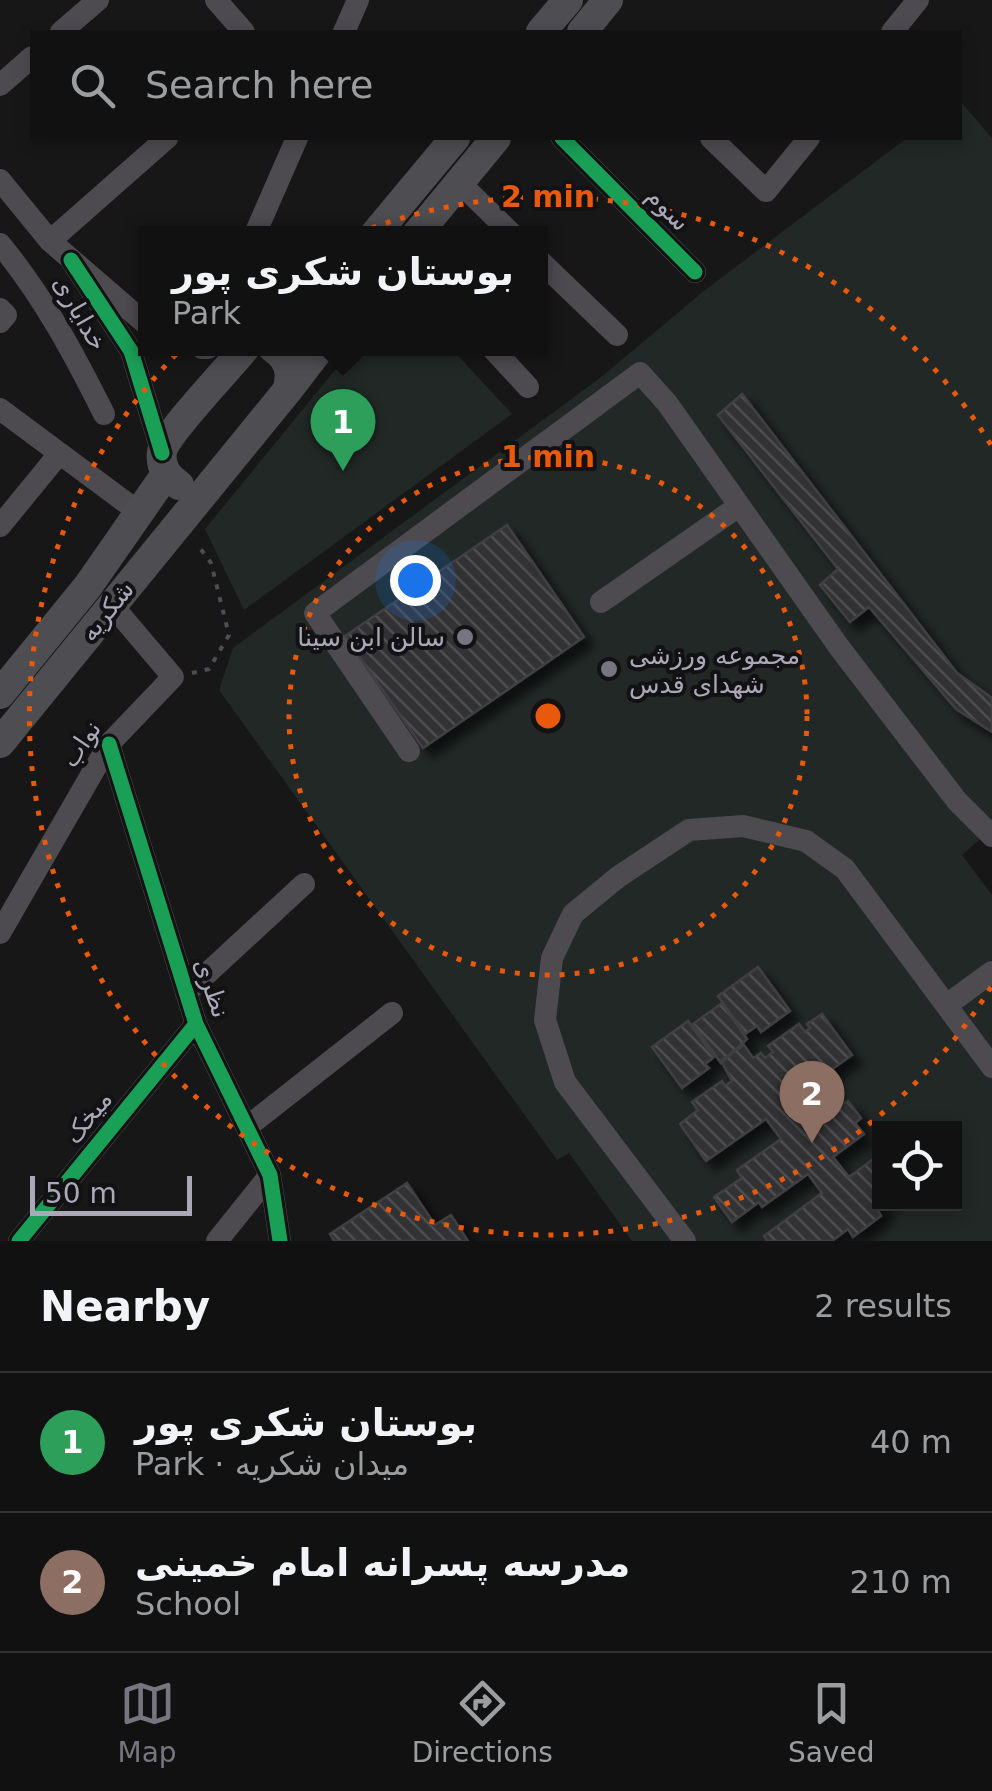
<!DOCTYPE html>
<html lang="en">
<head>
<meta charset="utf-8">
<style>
  :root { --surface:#111; --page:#1e1f1f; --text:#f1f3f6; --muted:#9c9d9f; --line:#303131; --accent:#777580 }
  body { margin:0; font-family:"DejaVu Sans","Noto Naskh Arabic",sans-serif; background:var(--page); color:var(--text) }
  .controls { position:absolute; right:30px; bottom:30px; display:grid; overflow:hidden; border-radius:0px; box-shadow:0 5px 15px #0003 }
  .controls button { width:90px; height:90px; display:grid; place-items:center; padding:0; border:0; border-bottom:2px solid var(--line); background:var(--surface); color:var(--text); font:50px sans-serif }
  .scale { position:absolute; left:30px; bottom:25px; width:162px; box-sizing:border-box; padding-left:10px; border:5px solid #aba8b8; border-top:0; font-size:28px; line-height:35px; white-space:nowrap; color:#aba8b8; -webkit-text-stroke:8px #121113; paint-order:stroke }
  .you { position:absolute; left:415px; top:580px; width:35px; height:35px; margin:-25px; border:8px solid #fff; border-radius:50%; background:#1a73e8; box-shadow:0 0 0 15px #1a73e833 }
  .badge { display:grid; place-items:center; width:65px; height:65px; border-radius:50%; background:var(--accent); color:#fff; font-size:32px; font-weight:700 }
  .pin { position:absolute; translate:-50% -82px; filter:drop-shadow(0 2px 5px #0008) }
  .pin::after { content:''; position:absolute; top:52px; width:35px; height:30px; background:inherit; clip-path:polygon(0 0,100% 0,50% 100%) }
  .popup { position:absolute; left:138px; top:226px; width:410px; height:130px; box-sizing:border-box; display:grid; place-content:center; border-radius:0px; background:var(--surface); filter:drop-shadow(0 2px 8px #0005); font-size:32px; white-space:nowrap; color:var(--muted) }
  .popup b { font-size:38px; color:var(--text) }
  .popup::after { content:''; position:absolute; left:50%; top:100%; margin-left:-20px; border:20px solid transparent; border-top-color:var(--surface) }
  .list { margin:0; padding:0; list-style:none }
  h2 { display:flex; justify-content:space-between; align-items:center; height:130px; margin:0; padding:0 40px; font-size:42px }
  h2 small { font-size:32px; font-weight:400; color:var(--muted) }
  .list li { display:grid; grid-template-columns:65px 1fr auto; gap:30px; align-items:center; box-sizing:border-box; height:140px; padding:0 40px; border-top:2px solid var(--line) }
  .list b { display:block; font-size:38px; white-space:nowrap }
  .list p { margin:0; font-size:32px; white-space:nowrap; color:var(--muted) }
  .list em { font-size:32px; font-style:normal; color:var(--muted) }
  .icon { flex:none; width:55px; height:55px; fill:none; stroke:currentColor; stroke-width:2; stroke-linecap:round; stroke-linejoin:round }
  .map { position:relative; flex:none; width:992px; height:1241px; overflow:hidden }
  .search { position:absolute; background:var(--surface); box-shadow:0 5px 15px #0003; left:30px; right:30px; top:30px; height:110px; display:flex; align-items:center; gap:25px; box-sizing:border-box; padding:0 35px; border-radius:0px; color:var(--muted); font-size:38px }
  .sheet { height:410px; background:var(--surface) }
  nav { display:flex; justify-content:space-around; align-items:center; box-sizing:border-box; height:140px; border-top:2px solid var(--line); background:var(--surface); font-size:28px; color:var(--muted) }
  nav a { display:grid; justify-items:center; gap:5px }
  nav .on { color:var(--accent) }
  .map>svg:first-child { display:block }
  .park { fill:#212825; fill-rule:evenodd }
  .building { fill:url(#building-back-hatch); stroke:#413f43; stroke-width:2.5; filter:url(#shadow) }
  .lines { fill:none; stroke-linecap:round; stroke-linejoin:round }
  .path { stroke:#4d4d52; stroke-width:4; stroke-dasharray:5 8; stroke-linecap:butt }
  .minor { stroke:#4d4b50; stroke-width:22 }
  .major { stroke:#4e4d52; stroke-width:30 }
  .cycleway-casing { stroke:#121113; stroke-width:21 }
  .cycleway { stroke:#1a9f57; stroke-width:15 }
  .ring { fill:none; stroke:#e8590c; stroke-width:5; stroke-dasharray:5 10 }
  .poi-dot { fill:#777580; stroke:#121113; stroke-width:4 }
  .labels { text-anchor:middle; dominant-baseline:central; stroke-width:8; stroke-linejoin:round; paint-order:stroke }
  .street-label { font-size:25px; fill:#aba8b8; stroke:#121113 }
  .poi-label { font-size:25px; fill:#aba8b8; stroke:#121113; text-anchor:end }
  .centre { fill:#e8590c; stroke:#121113; stroke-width:5 }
  .ring-label { font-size:30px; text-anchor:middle; font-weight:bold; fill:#e8590c; stroke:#121113; stroke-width:8; stroke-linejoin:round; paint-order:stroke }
</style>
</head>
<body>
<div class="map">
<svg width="992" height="1241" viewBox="0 0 992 1241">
  <defs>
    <pattern id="building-back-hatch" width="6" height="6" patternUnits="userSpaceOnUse" patternTransform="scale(2.5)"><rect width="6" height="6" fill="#333335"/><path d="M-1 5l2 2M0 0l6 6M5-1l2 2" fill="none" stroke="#4e4e50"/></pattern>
    <filter id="shadow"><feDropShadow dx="9" dy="9" stdDeviation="5" flood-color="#0009"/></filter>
  </defs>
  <rect width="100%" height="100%" fill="#171717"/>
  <path class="park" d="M960,101L992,138V839L987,833L962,855L992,895V1241H632L569,1153L557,1160L219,690L233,648L600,378L705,290L907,138H960ZM880,1128H954V1204H880Z
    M353,348L452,349L512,414L244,610L205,529Z"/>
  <path class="building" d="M742,394L957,673L992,698V732L956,709L869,607L850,622L820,585L838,569L718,415Z
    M507,525L584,637L423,748L345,636Z
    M758,967L790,1011L761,1032L757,1026L745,1034L718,996Z
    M722,1003L747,1039L721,1063L693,1024Z
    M822,1014L852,1055L793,1097L811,1119L848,1101L861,1118L855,1123L864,1134L833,1157L849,1177L880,1154V1204H887L878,1211L881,1216L853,1237L848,1229L832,1241H767L764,1236L822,1193L808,1174L762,1207L759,1202L732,1222L714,1197L742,1178L737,1170L781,1139L766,1119L706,1161L680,1124L698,1110L692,1102L722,1081L725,1086L732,1081L721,1061L744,1045L753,1058L761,1053L765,1058L773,1052L768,1046L799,1024L805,1032L810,1028L807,1024Z
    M688,1021L714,1057L705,1064L709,1068L682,1088L652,1047Z
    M407,1183L435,1225L451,1215L468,1241H334L330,1234Z"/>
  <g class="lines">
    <path class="path" d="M192,673L209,669L229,635L211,563L197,544"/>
    <path class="minor" d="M216,0L244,32
      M61,32L98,0
      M344,32L358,0
      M892,32L918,0
      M0,85L32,57
      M562,138L695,272
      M711,138L766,191L809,138
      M0,180L50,241L145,323
      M459,182L512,234
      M255,234L297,138
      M50,241L167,138
      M0,244C43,296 74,354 104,414
      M71,260L131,351L162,453
      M540,261L617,335
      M0,309L6,315L0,322
      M202,348H208
      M492,348L528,387
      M0,409L140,513
      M0,526L59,454
      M601,602L739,506
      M109,744L196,1024L270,1175L280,1241
      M409,751L315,613L640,373L667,403L839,647L957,801L992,836
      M0,933L109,744L173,677L112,605
      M186,993L304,884
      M948,1004L992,972
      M247,1127L392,1013
      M19,1241L196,1024
      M217,1241L270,1175
      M685,1241L565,1082L545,1020L552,958L573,914L618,877L689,830L743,826L806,841L845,869L992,1067"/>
    <path class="major" d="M541,32L568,0
      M582,32L608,0
      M375,234L455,138
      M417,234L496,138
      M287,391L320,348
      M179,485C167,477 160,467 162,452C165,434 230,367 245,348
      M0,694L88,586L166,474
      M0,743L287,391C293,373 289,359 273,348"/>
    <defs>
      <path id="cycleway" d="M562,138L695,272
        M71,260L131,351L162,453
        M109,744L196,1024L270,1175L280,1241
        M19,1241L196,1024"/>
    </defs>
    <use href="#cycleway" class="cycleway-casing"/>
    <use href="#cycleway" class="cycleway"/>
  </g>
  <g class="ring">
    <circle cx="548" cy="716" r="259"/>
    <path d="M991 987A519 519 0 1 1 991 445"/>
  </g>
  <g class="poi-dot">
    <circle cx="465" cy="637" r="10"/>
    <circle cx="609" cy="669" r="10"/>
  </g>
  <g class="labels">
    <g class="street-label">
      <text transform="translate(668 209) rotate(45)">سوم</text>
      <text transform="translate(80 313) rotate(60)">خدایاری</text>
      <text transform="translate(107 611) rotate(-51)">شکریه</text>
      <text transform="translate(81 744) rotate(-56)">نواب</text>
      <text transform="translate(212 988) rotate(71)">نظری</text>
      <text transform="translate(88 1117) rotate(-51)">میخک</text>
    </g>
    <g class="poi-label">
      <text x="445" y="637">سالن ابن سینا</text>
      <text x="629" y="655" text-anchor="start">مجموعه ورزشی<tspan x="629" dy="29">شهدای قدس</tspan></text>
    </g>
  </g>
  <circle cx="548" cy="716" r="15" class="centre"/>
  <g class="ring-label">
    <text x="548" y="207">2 min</text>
    <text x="548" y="467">1 min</text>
  </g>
</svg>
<div class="controls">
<button><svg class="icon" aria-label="locate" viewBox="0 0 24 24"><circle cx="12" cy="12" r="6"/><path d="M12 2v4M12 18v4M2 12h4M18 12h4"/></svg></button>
</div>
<div class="scale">50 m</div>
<div class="you"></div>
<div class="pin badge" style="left:343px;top:471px;background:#2e9e5b">1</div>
<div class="popup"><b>بوستان شکری پور</b>Park</div>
<div class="pin badge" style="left:812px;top:1143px;background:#8d6e63">2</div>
<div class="search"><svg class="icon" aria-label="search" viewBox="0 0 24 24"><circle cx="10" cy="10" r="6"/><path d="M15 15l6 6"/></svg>Search here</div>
</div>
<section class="sheet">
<h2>Nearby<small>2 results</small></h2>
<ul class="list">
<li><span class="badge" style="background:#2e9e5b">1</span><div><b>بوستان شکری پور</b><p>Park · میدان شکریه</p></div><em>40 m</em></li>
<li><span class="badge" style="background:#8d6e63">2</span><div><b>مدرسه پسرانه امام خمینی</b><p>School</p></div><em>210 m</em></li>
</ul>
</section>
<nav>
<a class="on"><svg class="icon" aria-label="map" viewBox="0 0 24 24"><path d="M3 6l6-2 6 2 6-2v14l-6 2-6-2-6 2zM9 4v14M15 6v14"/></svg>Map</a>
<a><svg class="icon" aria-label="directions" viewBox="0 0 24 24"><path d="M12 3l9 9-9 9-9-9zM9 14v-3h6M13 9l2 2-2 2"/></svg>Directions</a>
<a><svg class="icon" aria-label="saved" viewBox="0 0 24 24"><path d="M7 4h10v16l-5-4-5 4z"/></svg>Saved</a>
</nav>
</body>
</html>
